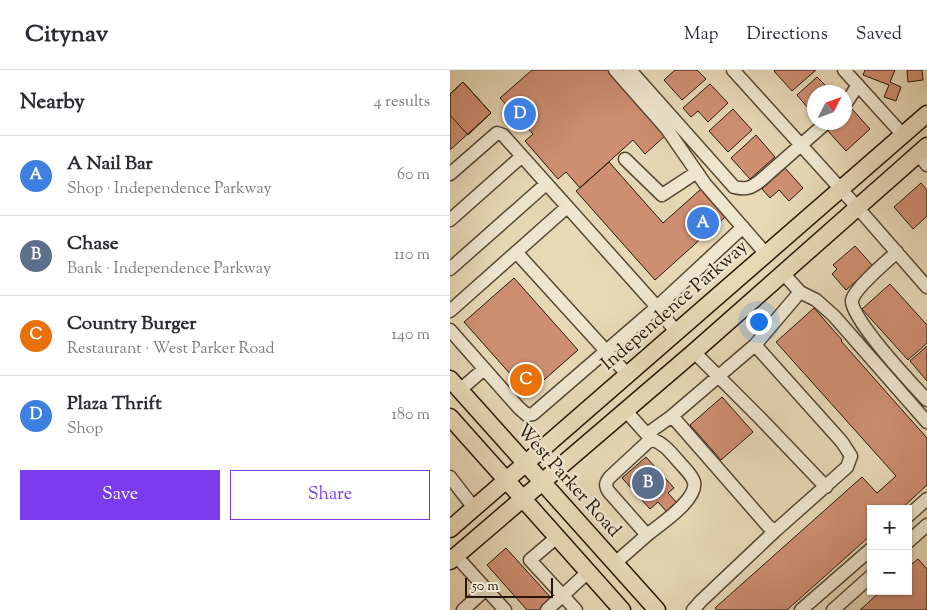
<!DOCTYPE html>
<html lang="en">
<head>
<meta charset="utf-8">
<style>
  :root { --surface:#fff; --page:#f2f2f3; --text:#2b2b33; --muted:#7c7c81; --line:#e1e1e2; --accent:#7c3aed }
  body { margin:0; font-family:"Sorts Mill Goudy",serif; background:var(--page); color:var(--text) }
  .controls { position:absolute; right:15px; bottom:15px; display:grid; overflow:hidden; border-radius:0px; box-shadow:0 1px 4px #0004 }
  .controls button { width:45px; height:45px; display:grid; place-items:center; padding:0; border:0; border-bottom:1px solid var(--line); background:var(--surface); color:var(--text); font:25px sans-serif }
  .compass { position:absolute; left:357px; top:15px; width:45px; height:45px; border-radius:50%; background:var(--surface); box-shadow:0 1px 4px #0004; rotate:48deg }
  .scale { position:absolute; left:15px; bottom:12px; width:88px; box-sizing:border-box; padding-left:5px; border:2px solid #271709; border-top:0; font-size:14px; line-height:18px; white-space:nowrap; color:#271709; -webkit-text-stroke:4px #efe6d0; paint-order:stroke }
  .you { position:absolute; left:308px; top:251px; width:18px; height:18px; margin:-12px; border:4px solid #fff; border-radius:50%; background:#1a73e8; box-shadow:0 0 0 8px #1a73e833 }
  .badge { display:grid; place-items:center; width:32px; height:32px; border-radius:50%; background:var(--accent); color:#fff; font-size:16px; font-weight:700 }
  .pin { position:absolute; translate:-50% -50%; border:2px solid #fff; box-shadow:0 1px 5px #0006 }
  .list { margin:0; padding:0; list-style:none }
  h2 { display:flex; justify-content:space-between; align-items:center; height:65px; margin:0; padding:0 20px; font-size:21px }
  h2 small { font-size:16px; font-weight:400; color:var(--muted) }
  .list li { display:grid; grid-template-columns:32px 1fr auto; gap:15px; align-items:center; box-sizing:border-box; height:80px; padding:0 20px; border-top:1px solid var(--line) }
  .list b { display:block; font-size:19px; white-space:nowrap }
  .list p { margin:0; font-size:16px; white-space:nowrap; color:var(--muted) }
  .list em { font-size:16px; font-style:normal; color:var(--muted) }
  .actions { display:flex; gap:10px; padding:15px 20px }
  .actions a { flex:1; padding:11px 0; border:1px solid var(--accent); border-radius:0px; text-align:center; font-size:18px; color:var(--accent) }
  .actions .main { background:var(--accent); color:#fff }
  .map { position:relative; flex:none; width:477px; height:540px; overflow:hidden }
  header { display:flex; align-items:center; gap:30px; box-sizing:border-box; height:70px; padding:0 25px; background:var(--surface); border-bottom:1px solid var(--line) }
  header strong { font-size:24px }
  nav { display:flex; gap:28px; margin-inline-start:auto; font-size:18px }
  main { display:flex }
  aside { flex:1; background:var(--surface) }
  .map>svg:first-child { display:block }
  .building { fill:#ce8e72; stroke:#271709 }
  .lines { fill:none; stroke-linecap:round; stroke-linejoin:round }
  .minor-casing { stroke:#574734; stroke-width:15 }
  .major-casing { stroke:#271709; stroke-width:19 }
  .minor { stroke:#efe6d0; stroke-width:12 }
  .major { stroke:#e7d8b6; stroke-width:16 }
  .labels { text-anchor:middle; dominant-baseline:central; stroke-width:5; stroke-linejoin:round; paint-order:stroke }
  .street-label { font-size:19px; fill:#271709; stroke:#efe6d0 }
</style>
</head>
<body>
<header>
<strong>Citynav</strong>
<nav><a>Map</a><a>Directions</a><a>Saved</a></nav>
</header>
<main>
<aside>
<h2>Nearby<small>4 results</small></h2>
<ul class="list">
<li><span class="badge" style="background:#3f7fe0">A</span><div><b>A Nail Bar</b><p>Shop · Independence Parkway</p></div><em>60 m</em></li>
<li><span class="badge" style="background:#5c6f8a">B</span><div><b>Chase</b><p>Bank · Independence Parkway</p></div><em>110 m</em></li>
<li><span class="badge" style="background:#e8710a">C</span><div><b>Country Burger</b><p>Restaurant · West Parker Road</p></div><em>140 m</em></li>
<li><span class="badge" style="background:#3f7fe0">D</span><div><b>Plaza Thrift</b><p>Shop</p></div><em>180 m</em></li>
</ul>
<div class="actions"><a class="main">Save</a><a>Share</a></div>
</aside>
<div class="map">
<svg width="477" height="540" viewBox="0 0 477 540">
  <rect width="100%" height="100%" fill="#e7d8b6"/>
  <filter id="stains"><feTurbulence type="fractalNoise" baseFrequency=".004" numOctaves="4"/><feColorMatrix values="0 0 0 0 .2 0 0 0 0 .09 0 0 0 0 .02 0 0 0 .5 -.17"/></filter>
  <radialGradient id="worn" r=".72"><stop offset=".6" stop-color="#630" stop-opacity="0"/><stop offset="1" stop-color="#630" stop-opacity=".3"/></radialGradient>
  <path class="building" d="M82,0H158L216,65L195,84L183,70L130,118L116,102L108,109L75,71L83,64L50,28Z
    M225,0H247L256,9L232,30L214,10Z
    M325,0H366L342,21L324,1Z
    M415,0H445L440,12L451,17L446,31L434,27L439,15L413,5Z
    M457,0H472L473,10L458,12Z
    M367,7L377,17L372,22H364V45L347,25Z
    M13,12L41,43L0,80V24Z
    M13,12L41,43L18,65L0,45V24Z
    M260,14L278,33L258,52L248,41L241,47L233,38Z
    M283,39L302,60L278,82L259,61Z
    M402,39L420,59L396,81L378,61L387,52H394V46Z
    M306,65L325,87L300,109L281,88Z
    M159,92L213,153L251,119L275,147L205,210L126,121Z
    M335,98L353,118L339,131L329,120L320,128L312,119Z
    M471,113L477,120V146L463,159L444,137Z
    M405,176L423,196L396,220L382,204L387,199L383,195Z
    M64,208L128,280L78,324L14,252Z
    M440,214L477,255V273L458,290L412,239Z
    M364,238L392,270L391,271L477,368V415L451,439H421V465L337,540H267L265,538L412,407L427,423L446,406L326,272Z
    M477,276V311L460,291Z
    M272,327L303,362L271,390L240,355Z
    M196,387L224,418L218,423L227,433L217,442L208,432L200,439L172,408Z
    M56,478L103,530L92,540H77L37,495Z
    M468,489L477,499V540H410L431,521H458V497Z"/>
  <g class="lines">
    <defs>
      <path id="minor" d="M165,0L217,59L255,114L316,184
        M180,0L284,117C296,120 301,118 310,111L377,52
        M283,0L407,137L477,217
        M394,0L453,65
        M394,36L408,15
        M468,84L477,95
        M175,89L212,125L247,102
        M0,104L47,63L53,65L207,237L226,262
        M0,150L71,87
        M66,182L177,304
        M447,182C437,191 405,218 402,230C399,247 463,315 477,330
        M0,199L96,114
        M333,203L350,222L366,230L384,246L477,352
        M0,241L117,137
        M0,260L69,338L77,345L83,344L207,237L293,157
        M305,275L392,372L401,386L397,397L325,461L318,456L222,346Z
        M305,275L350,222
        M244,282L310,348L376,417
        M10,320L34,299
        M197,364L222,346
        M0,407L24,438
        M458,446L477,429
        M197,465C209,455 248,430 244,412C242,405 235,399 230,393C221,383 214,373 201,369
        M107,467L80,490L126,540
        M458,472L477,455
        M6,486L55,540
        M164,494L197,465L159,422C155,416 155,413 160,407L201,369L176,341
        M13,540L36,519
        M97,540L138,502
        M243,540L251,531L325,461
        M351,540L421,479
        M383,540L421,506"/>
      <path id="major" d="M0,309L207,540
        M0,347L172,540
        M0,459L477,44
        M0,491L244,282L477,76"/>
    </defs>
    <use href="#minor" class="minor-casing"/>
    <use href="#major" class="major-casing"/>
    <use href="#minor" class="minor"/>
    <use href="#major" class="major"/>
  </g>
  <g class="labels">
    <g class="street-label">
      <text transform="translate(225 236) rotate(-41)">Independence Parkway</text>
      <text transform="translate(118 411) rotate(48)">West Parker Road</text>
    </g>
  </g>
  <rect width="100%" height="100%" filter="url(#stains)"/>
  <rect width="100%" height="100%" fill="url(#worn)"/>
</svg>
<div class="controls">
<button>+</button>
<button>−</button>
</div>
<svg class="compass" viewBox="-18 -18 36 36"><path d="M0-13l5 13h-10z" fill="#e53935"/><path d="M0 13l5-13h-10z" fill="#7c7c81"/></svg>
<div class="scale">50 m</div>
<div class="you"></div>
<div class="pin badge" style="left:253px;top:153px;background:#3f7fe0">A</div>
<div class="pin badge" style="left:198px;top:413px;background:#5c6f8a">B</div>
<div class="pin badge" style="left:76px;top:310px;background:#e8710a">C</div>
<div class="pin badge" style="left:70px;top:44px;background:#3f7fe0">D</div>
</div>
</main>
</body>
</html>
